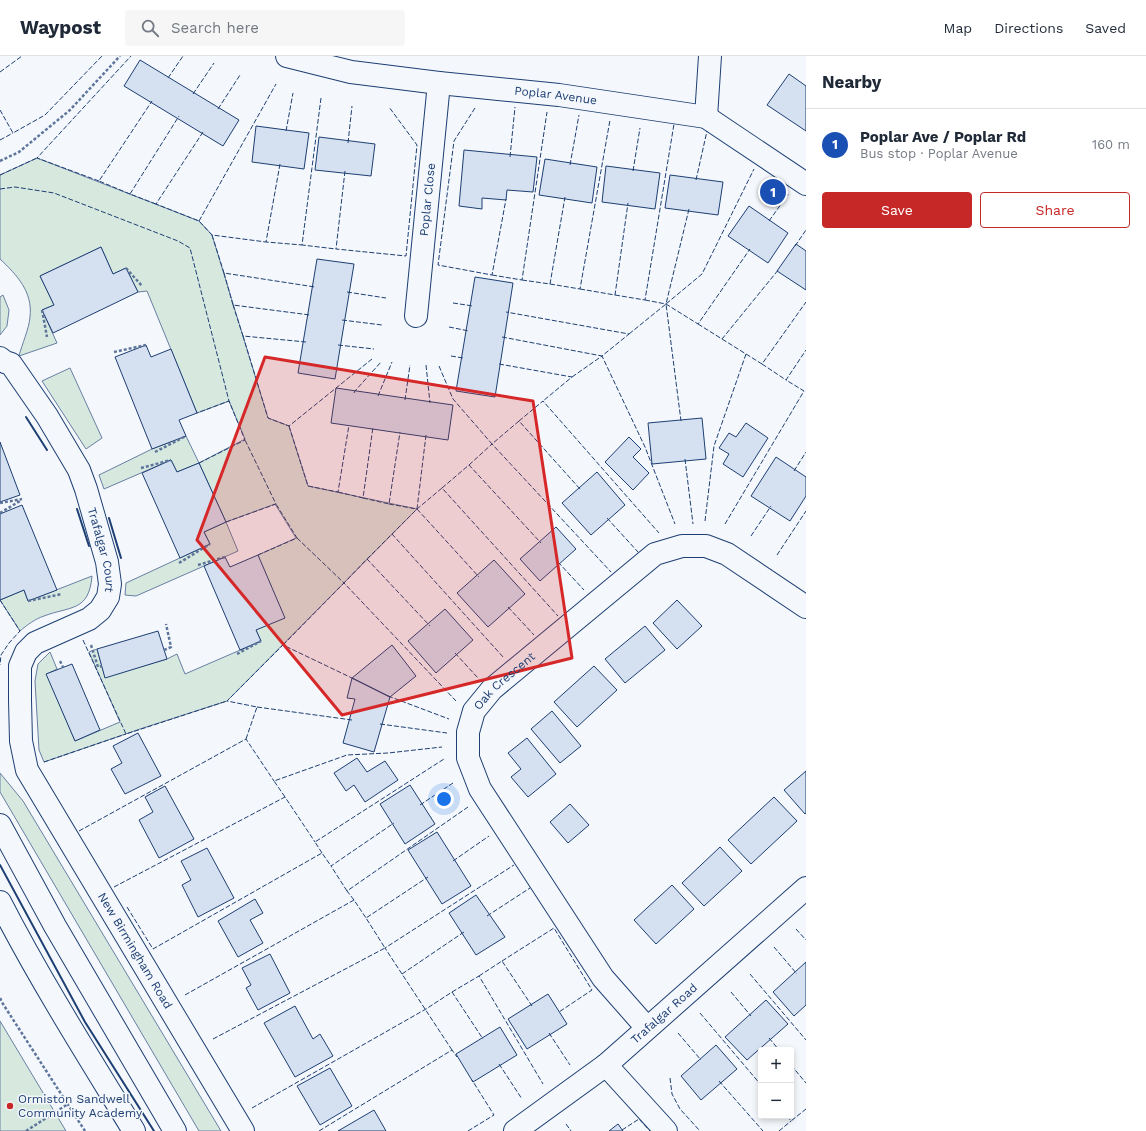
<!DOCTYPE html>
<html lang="en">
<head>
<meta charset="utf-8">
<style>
  :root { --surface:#fff; --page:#f6f6f7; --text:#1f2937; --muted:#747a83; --line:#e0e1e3; --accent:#c62828 }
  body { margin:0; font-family:"Work Sans",sans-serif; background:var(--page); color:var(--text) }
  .controls { position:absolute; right:12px; bottom:12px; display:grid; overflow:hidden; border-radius:4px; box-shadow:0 2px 6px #0003 }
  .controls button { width:36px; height:36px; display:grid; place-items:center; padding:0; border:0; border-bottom:1px solid var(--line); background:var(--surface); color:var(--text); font:20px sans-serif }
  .you { position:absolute; left:444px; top:743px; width:14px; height:14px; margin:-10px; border:3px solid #fff; border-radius:50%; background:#1a73e8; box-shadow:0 0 0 6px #1a73e833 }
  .badge { display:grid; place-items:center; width:26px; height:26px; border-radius:50%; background:var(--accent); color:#fff; font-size:13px; font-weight:700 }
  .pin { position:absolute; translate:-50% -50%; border:2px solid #fff; box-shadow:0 1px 4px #0006 }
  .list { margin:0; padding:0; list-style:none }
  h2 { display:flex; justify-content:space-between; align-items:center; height:52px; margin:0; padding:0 16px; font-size:17px }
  h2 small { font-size:13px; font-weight:400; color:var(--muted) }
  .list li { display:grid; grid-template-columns:26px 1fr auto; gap:12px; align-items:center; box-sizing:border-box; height:72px; padding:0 16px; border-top:1px solid var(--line) }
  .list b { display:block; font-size:15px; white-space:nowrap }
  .list p { margin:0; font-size:13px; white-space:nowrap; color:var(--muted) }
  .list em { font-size:13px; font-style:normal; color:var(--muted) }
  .actions { display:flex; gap:8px; padding:12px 16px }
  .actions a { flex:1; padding:9px 0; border:1px solid var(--accent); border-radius:4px; text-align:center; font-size:14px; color:var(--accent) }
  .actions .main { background:var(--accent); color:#fff }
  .icon { flex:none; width:22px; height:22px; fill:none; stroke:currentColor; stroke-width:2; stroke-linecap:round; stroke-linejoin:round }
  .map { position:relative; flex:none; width:806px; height:1075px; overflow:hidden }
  header { display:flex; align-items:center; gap:24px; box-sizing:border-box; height:56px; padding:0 20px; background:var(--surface); border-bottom:1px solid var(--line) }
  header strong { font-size:19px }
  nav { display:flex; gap:22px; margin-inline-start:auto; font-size:14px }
  .search { width:280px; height:36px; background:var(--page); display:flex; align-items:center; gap:10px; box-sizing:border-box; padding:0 14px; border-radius:4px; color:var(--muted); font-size:15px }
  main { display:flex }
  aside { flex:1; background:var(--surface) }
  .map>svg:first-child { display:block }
  .green { fill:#d7e8df; stroke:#687fa3 }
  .building { fill:#d5e0f0; stroke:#1d3f73 }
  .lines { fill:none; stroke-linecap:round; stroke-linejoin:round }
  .street-casing { stroke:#1d3f73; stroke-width:24 }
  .highway-casing { stroke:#1d3f73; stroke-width:24 }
  .path { stroke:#5e769c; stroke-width:2.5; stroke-dasharray:3 2; stroke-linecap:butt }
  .street { stroke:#f4f7fb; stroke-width:22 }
  .highway { stroke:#f4f7fb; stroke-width:22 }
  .fence { stroke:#1d3f73; stroke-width:1; stroke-dasharray:5 2; stroke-linecap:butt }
  .wall { stroke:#1d3f73; stroke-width:2 }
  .marked { fill:#d62828; fill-opacity:0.2; stroke:#d62828; stroke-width:3; stroke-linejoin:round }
  .poi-dot { fill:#c62828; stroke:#f4f7fb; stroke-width:1.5 }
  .labels { text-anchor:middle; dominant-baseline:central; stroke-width:3; stroke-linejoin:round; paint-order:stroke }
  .street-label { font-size:12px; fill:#1d3f73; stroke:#f4f7fb }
  .poi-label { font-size:12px; fill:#1d3f73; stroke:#f4f7fb; text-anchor:start }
</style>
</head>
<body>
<header>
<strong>Waypost</strong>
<div class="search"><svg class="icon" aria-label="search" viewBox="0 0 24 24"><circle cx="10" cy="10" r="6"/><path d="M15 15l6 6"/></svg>Search here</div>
<nav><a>Map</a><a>Directions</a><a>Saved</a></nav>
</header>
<main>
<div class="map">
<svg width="806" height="1075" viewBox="0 0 806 1075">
  <rect width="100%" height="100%" fill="#f4f7fb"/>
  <path class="green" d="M37,102L199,165L212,179L268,362L289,370L308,430L417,453L227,645L140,673L44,706L39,694L35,625L38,608L50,596L57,613L47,618L75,685L120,666L89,596L97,593L105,621L167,603L177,598L185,618L261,585L256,574L258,499L296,482L275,448L226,466L238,495L136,540L125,539L126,527L210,488L204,476L226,466L199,407L177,416L171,404L104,433L99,419L152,393L186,380L199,407L245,383L229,345L197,357L147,235L138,236L126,212L113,218L101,191L40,220L54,249L42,254L57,287L19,300C22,288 29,273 30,261C33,236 17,219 0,203V119Z
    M3,239L9,254L7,270L0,279V241Z
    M70,312L102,382L86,393L42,325Z
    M92,520C89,556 70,550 44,560C35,563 27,569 20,575L0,544L24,534L28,545Z
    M0,717L23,745L221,1075H199L0,736Z
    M0,965L66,1075H0Z"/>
  <path class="building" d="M140,4L239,64L223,90L124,30Z
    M789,18L806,30V75L767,49Z
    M256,70L309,77L304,113L252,106Z
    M319,81L375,88L371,120L315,114Z
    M464,94L537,101L533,136L507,134L506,144L482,142V153L459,150Z
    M545,103L597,111L592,147L539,139Z
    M606,110L660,117L655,153L602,146Z
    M670,119L723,126L718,159L665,152Z
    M749,150L788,177L768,207L728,180Z
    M796,188L806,195V234L777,215Z
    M101,191L113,218L126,212L138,236L53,277L42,254L54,249L40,220Z
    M317,203L354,208L335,323L298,317Z
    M475,221L513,227L495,341L456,335Z
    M146,289L151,301L171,293L197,357L179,364L186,380L152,393L115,301Z
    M336,332L453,349L448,384L331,367Z
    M702,362L706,403L652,408L648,367Z
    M746,367L768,382L743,421L723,408L729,398L719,392L729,377L736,381Z
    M629,381L641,393L633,401L649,417L633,434L605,406Z
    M0,386L20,439L0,446Z
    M776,401L806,421V440L790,465L751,440Z
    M171,404L177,416L199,407L226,466L204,476L210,488L180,502L142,417Z
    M597,416L625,449L591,479L562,447Z
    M22,449L57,534L28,545L24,534L0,544V458Z
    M556,471L576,493L540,525L520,503Z
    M258,499L285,562L256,574L261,585L240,594L204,510L225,501L230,511Z
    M494,504L525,538L488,571L457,537Z
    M677,544L702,570L677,593L653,567Z
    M445,553L473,584L436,617L408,585Z
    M645,570L665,594L625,627L605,603Z
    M158,575L167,603L105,622L97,593Z
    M392,589L416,620L390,641L352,622Z
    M72,608L100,674L75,685L46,618Z
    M594,610L617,634L577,671L554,646Z
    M352,622L390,641L374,696L343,687L355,643L347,642Z
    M552,655L581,690L560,707L531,673Z
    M138,677L161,720L125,738L111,713L122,707L113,690Z
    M527,682L556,718L528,741L511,721L521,713L508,697Z
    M357,702L367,716L385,705L398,724L365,746L354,729L346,735L334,717Z
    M806,715V757L805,758L784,734Z
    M410,729L435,768L405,788L380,748Z
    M165,730L194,783L159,802L139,764L153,756L145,741Z
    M774,741L797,765L751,808L728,784Z
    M570,748L589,769L568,787L550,766Z
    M437,776L471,830L442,848L408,794Z
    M720,791L742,815L704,850L682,827Z
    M207,792L234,842L198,861L182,829L191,824L181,805Z
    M672,829L694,853L656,888L634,864Z
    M476,839L505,881L476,899L449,857Z
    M255,843L263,857L250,864L263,887L238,901L218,865Z
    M270,898L290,937L258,954L246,932L251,929L242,912Z
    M806,906V949L794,960L773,936Z
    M548,938L567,968L527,993L508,963Z
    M766,944L788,968L747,1004L725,981Z
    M295,950L313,983L320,978L333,1000L295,1021L264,967Z
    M500,971L517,999L473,1026L456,998Z
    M716,989L737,1013L701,1044L681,1020Z
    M330,1012L352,1050L320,1069L297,1030Z
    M374,1054L386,1075H338Z
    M618,1068L623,1075H609Z"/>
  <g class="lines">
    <defs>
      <g id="street">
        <path id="s1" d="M287,0L351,16L439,27L559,39L706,61L806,128"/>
        <path d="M706,61L710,0"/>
        <path id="s2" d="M416,260L439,27"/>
        <path id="s3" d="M0,302L5,306L11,308L47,360L79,414L86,433L107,506L110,528L108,541L100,554L89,563L35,587L26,596L20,610V644L21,685L27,714L243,1075"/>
        <path id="s4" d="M647,972L603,922L480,733L468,702V676L474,655L492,633L655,498L682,490H706L727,498L806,551"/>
        <path d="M606,1009L666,1075"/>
        <path id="s5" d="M515,1075L606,1009L806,832"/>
      </g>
      <path id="highway" d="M0,769L55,870L175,1075
        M0,846C40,924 88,1000 134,1075"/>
    </defs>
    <use href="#street" class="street-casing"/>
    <use href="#highway" class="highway-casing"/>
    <path class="path" d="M0,105L19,96L70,54L120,0
      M126,212L142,230
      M42,254L47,281
      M114,296L146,289
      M155,396L186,380
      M141,412L171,404
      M0,447L22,443
      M0,457L20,445
      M179,507L210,488
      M198,509L225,501
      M28,545L62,538
      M91,589L98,611L102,610
      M164,594L171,591L166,568
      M237,598L261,585
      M60,605L63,611
      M0,942L3,948L85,1075
      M26,1075L68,1048"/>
    <use href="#street" class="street"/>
    <use href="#highway" class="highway"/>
    <path class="fence" d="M0,16L22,0
      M168,22L183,0
      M193,38L214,7
      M321,42L302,189L336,193
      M475,52L454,85L438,209L492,219L506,143
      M218,53L240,19
      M0,54L13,77L45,59L102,0
      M286,75L293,37
      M203,76L156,148L199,165L212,179L266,186
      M0,84L13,77
      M348,87L352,50
      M510,101L515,51
      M280,108L266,186L302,189
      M570,109L579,59
      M345,115L336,193L406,200L417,89L389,51
      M633,115L640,72
      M0,119L37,102
      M696,124L707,75
      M99,125L37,102L131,0
      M0,133L15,131L54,137L178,185L190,192L229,345L197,357
      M130,138L99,125L152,45
      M156,148L130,138L179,60
      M689,153L666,248L702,218L754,113
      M199,165L276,28
      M769,165L789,137
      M212,179L224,217L315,231
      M795,190L806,174
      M224,217L233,249L310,259
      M492,219L522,224L547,56
      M522,224L550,228L565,141
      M550,228L580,233L610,64
      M580,233L615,239L628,147
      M347,236L386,242
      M615,239L645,244L674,68
      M645,244L666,248L698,268L750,193
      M453,247L473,250
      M233,249L243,280L306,286
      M342,264L382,269
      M698,268L722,283L779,213
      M449,271L469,275
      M629,278L666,248L681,365
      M243,280L268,362L289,370L372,303
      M502,281L602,300L629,278L506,256
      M338,289L374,293
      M746,298L762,308L806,246
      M451,300L463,302
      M499,308L572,321L543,345
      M762,308L786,324L806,294
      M426,309L430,347
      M439,310L453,343L492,388L519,365L580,433
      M572,321L602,300L645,391L675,468
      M354,337L355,335L381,306
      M378,340L392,306
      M405,344L410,309
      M519,365L543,345L659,477
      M289,370L308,430L338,436L349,369
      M685,403L693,468
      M199,407L245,384L229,345
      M469,409L492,388L611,516
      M794,415L806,396
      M442,432L469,409L541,487
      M338,436L363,442L373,371
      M363,442L389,448L400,376
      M389,448L417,453L442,432L558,560
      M417,453L479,521
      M607,462L638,496
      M705,465L714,390L746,298L722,283
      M226,466L276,448L245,384
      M725,468L804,335L786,324
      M392,478L417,453L426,379
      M751,480L771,450
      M297,482L344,527L367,503L430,570
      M258,499L297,482L276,448
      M777,499L806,455
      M367,503L392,478L504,602
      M558,506L584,534
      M0,544L20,575L9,587L1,599L0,609
      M508,551L534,579
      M83,584L126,678L227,645
      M283,589L344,527L456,645
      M455,597L478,622
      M388,640L449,663
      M257,651L352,664
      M380,668L447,677
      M246,683L257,651L227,645L283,589L354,623
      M44,706L126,678
      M285,741L274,725L347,699L388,697L442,691
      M420,749L453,727
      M79,775L246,683L274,725
      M322,797L315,786L444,703
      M453,805L489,780
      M114,831L285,741L315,786
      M347,835L331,810L394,767
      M354,844L347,835L468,751
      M127,851L153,893L322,797L331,810
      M487,860L530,832
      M796,873L806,884
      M774,891L797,918
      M502,905L554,872L592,934L559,956
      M402,918L385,892L514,809
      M750,918L806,984
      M479,920L502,905L532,950
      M452,936L479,920L543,1028
      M731,936L751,960
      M185,939L354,844L366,862
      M700,957L761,1029
      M549,977L570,1009
      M678,977L701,1004
      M769,982L779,994
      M213,983L385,892L366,862L428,821
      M452,994L402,918L464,876
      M499,1008L522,1043
      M791,1009L806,1027
      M670,1022L672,1038L680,1053L700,1075
      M719,1025L763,1075
      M252,1052L426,953L452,936L483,983
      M787,1060L791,1065L806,1053
      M566,1068L571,1075
      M622,1074L639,1063L650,1075
      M319,1075L452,994L457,1001
      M468,1075L494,1059L472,1024
      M779,1075L791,1065"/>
    <path class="wall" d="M26,361L47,394
      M77,453L89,490
      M109,462L121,502
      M0,809L85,966L154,1075"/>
  </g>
  <path class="marked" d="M265,301L533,345L572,602L342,659L197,484Z"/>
  <circle class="poi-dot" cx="10" cy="1050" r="4"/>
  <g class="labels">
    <g class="street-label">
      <text stroke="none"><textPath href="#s1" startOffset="272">Poplar Avenue</textPath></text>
      <text stroke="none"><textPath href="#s2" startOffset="117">Poplar Close</textPath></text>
      <text stroke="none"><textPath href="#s3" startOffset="222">Trafalgar Court</textPath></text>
      <text stroke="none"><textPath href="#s4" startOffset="416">Oak Crescent</textPath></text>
      <text stroke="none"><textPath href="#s3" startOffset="702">New Birmingham Road</textPath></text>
      <text stroke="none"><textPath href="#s5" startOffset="190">Trafalgar Road</textPath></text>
    </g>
    <g class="poi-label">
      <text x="18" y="1043">Ormiston Sandwell<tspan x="18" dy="14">Community Academy</tspan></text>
    </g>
  </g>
</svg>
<div class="controls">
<button>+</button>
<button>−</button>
</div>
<div class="you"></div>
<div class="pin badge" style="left:773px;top:136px;background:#1a4fb4">1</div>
</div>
<aside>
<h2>Nearby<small></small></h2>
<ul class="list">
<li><span class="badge" style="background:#1a4fb4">1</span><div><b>Poplar Ave / Poplar Rd</b><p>Bus stop · Poplar Avenue</p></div><em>160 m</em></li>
</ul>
<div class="actions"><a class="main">Save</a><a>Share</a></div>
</aside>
</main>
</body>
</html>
